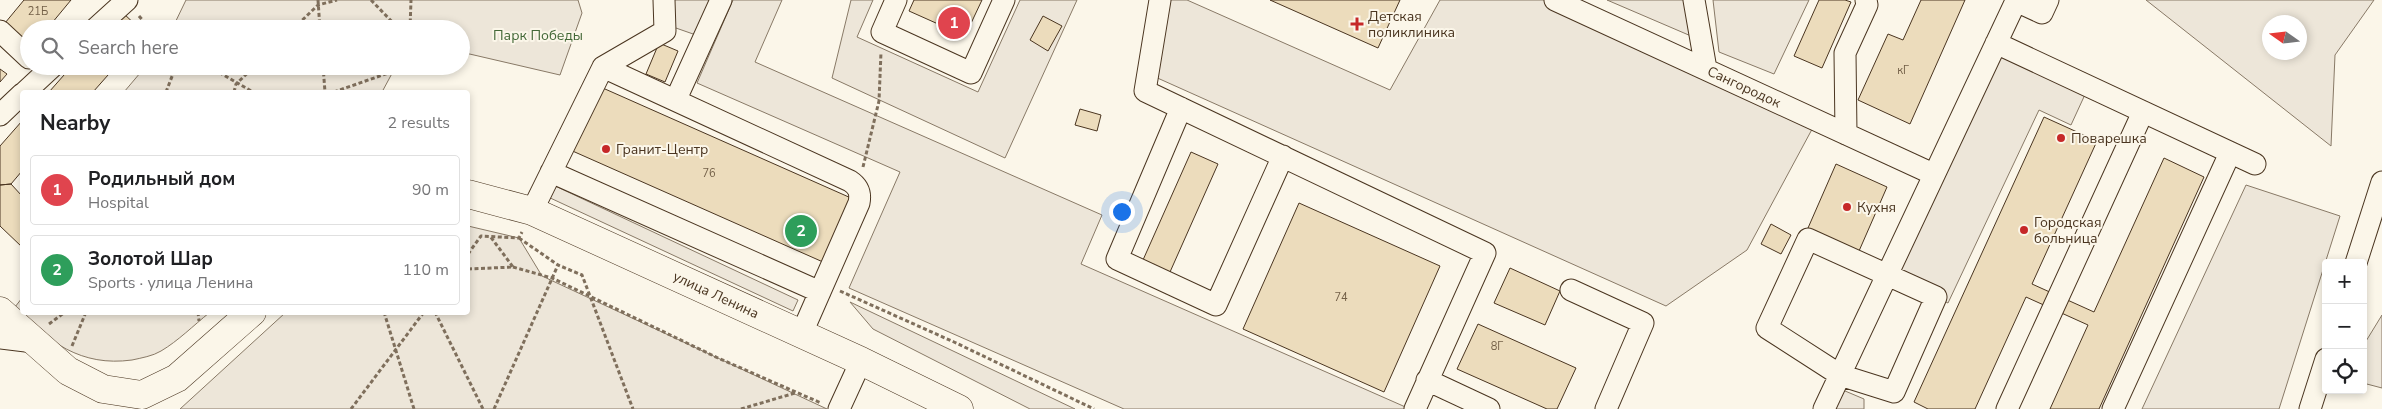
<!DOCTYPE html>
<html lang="en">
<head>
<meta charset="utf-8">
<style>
  :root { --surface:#fff; --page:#f2f2f2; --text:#202124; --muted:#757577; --line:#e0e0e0; --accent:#c62828 }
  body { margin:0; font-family:"Nunito Sans",sans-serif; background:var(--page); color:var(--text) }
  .controls { position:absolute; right:15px; bottom:15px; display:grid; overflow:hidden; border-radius:5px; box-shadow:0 2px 8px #0003 }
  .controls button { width:45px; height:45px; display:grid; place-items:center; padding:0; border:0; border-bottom:1px solid var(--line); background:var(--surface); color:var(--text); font:25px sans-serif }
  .compass { position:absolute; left:2262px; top:15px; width:45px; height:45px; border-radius:50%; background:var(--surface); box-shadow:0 2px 8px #0003; rotate:284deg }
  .you { position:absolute; left:1121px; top:211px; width:18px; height:18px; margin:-12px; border:4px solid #fff; border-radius:50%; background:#1a73e8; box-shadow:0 0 0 8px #1a73e833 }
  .badge { display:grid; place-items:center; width:32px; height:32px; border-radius:50%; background:var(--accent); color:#fff; font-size:16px; font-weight:700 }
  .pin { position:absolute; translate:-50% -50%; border:2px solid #fff; box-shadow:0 1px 5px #0006 }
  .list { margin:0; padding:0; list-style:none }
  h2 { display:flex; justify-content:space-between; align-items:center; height:65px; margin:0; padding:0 20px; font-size:21px }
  h2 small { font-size:16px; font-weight:400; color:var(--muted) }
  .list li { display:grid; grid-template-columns:32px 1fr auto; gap:15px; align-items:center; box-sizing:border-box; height:70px; margin:0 10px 10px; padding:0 10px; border:1px solid var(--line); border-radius:5px }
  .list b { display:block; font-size:19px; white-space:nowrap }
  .list p { margin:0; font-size:16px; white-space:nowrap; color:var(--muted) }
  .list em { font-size:16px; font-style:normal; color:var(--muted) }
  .icon { flex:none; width:28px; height:28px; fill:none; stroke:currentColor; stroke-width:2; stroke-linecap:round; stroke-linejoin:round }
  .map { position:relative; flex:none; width:2382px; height:409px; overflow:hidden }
  .search { position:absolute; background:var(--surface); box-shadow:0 2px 8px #0003; left:20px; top:20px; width:450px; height:55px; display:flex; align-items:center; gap:12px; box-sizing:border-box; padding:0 18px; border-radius:28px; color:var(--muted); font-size:19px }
  .panel { position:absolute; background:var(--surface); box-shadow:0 2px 8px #0003; left:20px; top:90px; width:450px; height:225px; border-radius:5px }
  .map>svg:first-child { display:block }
  .green { fill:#ede6d9; stroke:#887966; fill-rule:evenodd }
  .building { fill:#ecdcbc; stroke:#4a3520 }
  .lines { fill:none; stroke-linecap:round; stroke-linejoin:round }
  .minor-casing { stroke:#4a3520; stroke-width:23 }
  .major-casing { stroke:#4a3520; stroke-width:29 }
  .path { stroke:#7f6f5c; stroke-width:3; stroke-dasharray:4 2.5; stroke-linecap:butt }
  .minor { stroke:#fbf6e9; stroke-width:21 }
  .major { stroke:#fbf6e9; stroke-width:28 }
  .poi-dot { fill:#c62828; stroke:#fbf6e9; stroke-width:2 }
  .labels { text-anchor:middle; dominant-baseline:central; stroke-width:4; stroke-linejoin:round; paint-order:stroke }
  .number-label { font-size:11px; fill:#725f47 }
  .poi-label { font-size:14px; fill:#4a3520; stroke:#fbf6e9; text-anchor:start }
  .park-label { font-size:14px; fill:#436837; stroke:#fbf6e9 }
  .street-label { font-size:14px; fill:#4a3520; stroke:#fbf6e9 }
</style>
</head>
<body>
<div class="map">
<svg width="2382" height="409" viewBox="0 0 2382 409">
  <rect width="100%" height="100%" fill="#fbf6e9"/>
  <path class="green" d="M186,0H578L582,13L560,75L461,52V29H172Z
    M673,0H711L696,35L673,27Z
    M733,0H782L755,62L1102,215L1081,264L1410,409H1124L849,288L900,172L697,83Z
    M851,0H873L857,37L978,92L1020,0H1077L1005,158L832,78Z
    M1166,0H1187L1390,90L1440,0H1551L1817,120L1747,250L1666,306L1153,76Z
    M1607,0H1690L1691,36Z
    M1713,0H1809L1774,74L1719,52Z
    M2146,0H2374L2335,55L2331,146ZM2270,22H2300V52H2270Z
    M1998,46L2088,88L2071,125L2039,110L1948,303L1890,275Z
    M146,66H396L382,92H124Z
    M551,184L798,300L793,311L546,196Z
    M2246,185L2340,216L2279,409H2142Z
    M468,226L519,238L542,276L827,409H180L285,313L468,312Z
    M22,298V312L209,313C194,325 178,341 161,351C153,356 141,358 132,360C81,367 48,342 15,307Z
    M850,302L1075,409H1030L873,329Z
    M2382,315V388L2363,383V346Z
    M1838,388L1864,399V409H1828Z"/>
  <path class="building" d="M24,0H71L47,29H29V43L5,23Z
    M914,0H982L965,36L909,11Z
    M1270,0H1400L1378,48Z
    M1819,0H1845L1851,2L1822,68L1794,56Z
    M1921,0H1965L1910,124L1858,100L1888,34L1903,40Z
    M122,12L140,29H106Z
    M1043,16L1062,26L1048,51L1030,40Z
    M659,43L678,51L665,82L646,74Z
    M72,66H116L93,92H49Z
    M0,69L7,74L0,82Z
    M596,85L851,198L823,262L568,149Z
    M1080,109L1101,115L1097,131L1075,125Z
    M2044,117L2097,141L2032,284L2094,312L2164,158L2204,177L2099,409H2050L2088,325L2026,297L1975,409H1928L1914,402Z
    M22,121V171L11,184L0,185V146Z
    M1191,152L1218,164L1166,281L1139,269Z
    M1836,164L1887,187L1859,251L1808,228Z
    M11,184L22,196V247L0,226V185Z
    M1299,203L1440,266L1384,392L1243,329Z
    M1771,224L1791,235L1781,254L1761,244Z
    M1510,268L1560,291L1545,325L1494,303Z
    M1478,324L1576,368L1557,409H1547L1457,369Z"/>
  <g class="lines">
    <defs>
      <path id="minor" d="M896,0L882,32L971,73L1004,0
        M1160,0L1145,91L1485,253L1415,409
        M1555,0L1933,174
        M1694,0L1706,69
        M95,29L127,0
        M0,31L29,58
        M1996,43L2255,164
        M603,67L665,31L664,0
        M25,92L53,66
        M676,99L721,0
        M1181,108L1117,259L1216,305L1283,156
        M0,115L22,94
        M1846,134L1845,53L1867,5L1866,0
        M551,172L820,292
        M532,211L603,67L850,181C859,187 861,193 859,203L801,335
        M1808,239L1936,297L1894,392L1840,375L1767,328Z
        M2356,263L2382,182
        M1571,290L1643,323L1606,409
        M0,338L34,342
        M1427,380L1489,409
        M839,409L861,361
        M1824,409L2016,1L2042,13L2048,0
        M2007,409L2143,112
        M2113,409L2230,153
        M2310,409L2326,359"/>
      <path id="major" d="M468,194L532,211L861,361L959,409
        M0,311L68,371L103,389L142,395L177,378L252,312"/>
    </defs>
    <use href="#minor" class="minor-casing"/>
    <use href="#major" class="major-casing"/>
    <path class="path" d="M318,0L320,29
      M371,0L399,29
      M139,16L150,29
      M293,29L318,5L337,0
      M410,29L411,0
      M208,66L253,92
      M323,66L325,92
      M166,92L176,66
      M234,92L236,84L255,66
      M334,92L394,71
      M863,167L879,101L881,52
      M519,238L558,265L582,275L633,409
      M468,254L481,236L519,238L522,232
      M513,267L552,278L718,358L821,403
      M468,269L513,267L490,236
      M840,291L954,342L1094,409
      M198,312L199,321
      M384,312L414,409
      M435,312L483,409
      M49,324L65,312
      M72,346L86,312
      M351,409L424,312
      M494,409L558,265
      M741,409L795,393"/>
    <use href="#minor" class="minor"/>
    <use href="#major" class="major"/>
  </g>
  <g class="poi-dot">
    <path d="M1354.5 16.5h5v5h5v5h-5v5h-5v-5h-5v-5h5z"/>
    <circle cx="2061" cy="138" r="5"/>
    <circle cx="606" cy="149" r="5"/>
    <circle cx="1847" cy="207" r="5"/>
    <circle cx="2024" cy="230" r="5"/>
  </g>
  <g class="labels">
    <g class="number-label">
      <text x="38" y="11">21Б</text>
      <text x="1903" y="70">кГ</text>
      <text x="709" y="173">76</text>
      <text x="1341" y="297">74</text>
      <text x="1497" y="346">8Г</text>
    </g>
    <g class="poi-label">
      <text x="1368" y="16">Детская<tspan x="1368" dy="16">поликлиника</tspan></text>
      <text x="2071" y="138">Поварешка</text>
      <text x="616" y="149">Гранит-Центр</text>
      <text x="1857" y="207">Кухня</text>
      <text x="2034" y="222">Городская<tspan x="2034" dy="16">больница</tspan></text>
    </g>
    <g class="park-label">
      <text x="538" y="35">Парк Победы</text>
    </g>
    <g class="street-label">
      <text transform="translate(1744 87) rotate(25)">Сангородок</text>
      <text transform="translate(716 295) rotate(25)">улица Ленина</text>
    </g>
  </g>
</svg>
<div class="controls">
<button>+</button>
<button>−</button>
<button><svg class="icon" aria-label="locate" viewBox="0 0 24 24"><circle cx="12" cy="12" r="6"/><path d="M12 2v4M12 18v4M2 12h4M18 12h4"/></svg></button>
</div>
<svg class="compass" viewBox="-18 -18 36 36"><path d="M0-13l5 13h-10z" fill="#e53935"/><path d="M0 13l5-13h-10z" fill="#757577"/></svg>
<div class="you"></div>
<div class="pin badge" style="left:954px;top:23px;background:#e0444e">1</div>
<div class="pin badge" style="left:801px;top:231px;background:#2e9e5b">2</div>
<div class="search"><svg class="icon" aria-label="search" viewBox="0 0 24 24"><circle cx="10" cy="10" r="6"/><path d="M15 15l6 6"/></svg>Search here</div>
<section class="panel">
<h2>Nearby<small>2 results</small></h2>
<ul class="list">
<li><span class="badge" style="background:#e0444e">1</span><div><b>Родильный дом</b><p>Hospital</p></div><em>90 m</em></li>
<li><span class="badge" style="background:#2e9e5b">2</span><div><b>Золотой Шар</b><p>Sports · улица Ленина</p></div><em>110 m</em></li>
</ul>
</section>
</div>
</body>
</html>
